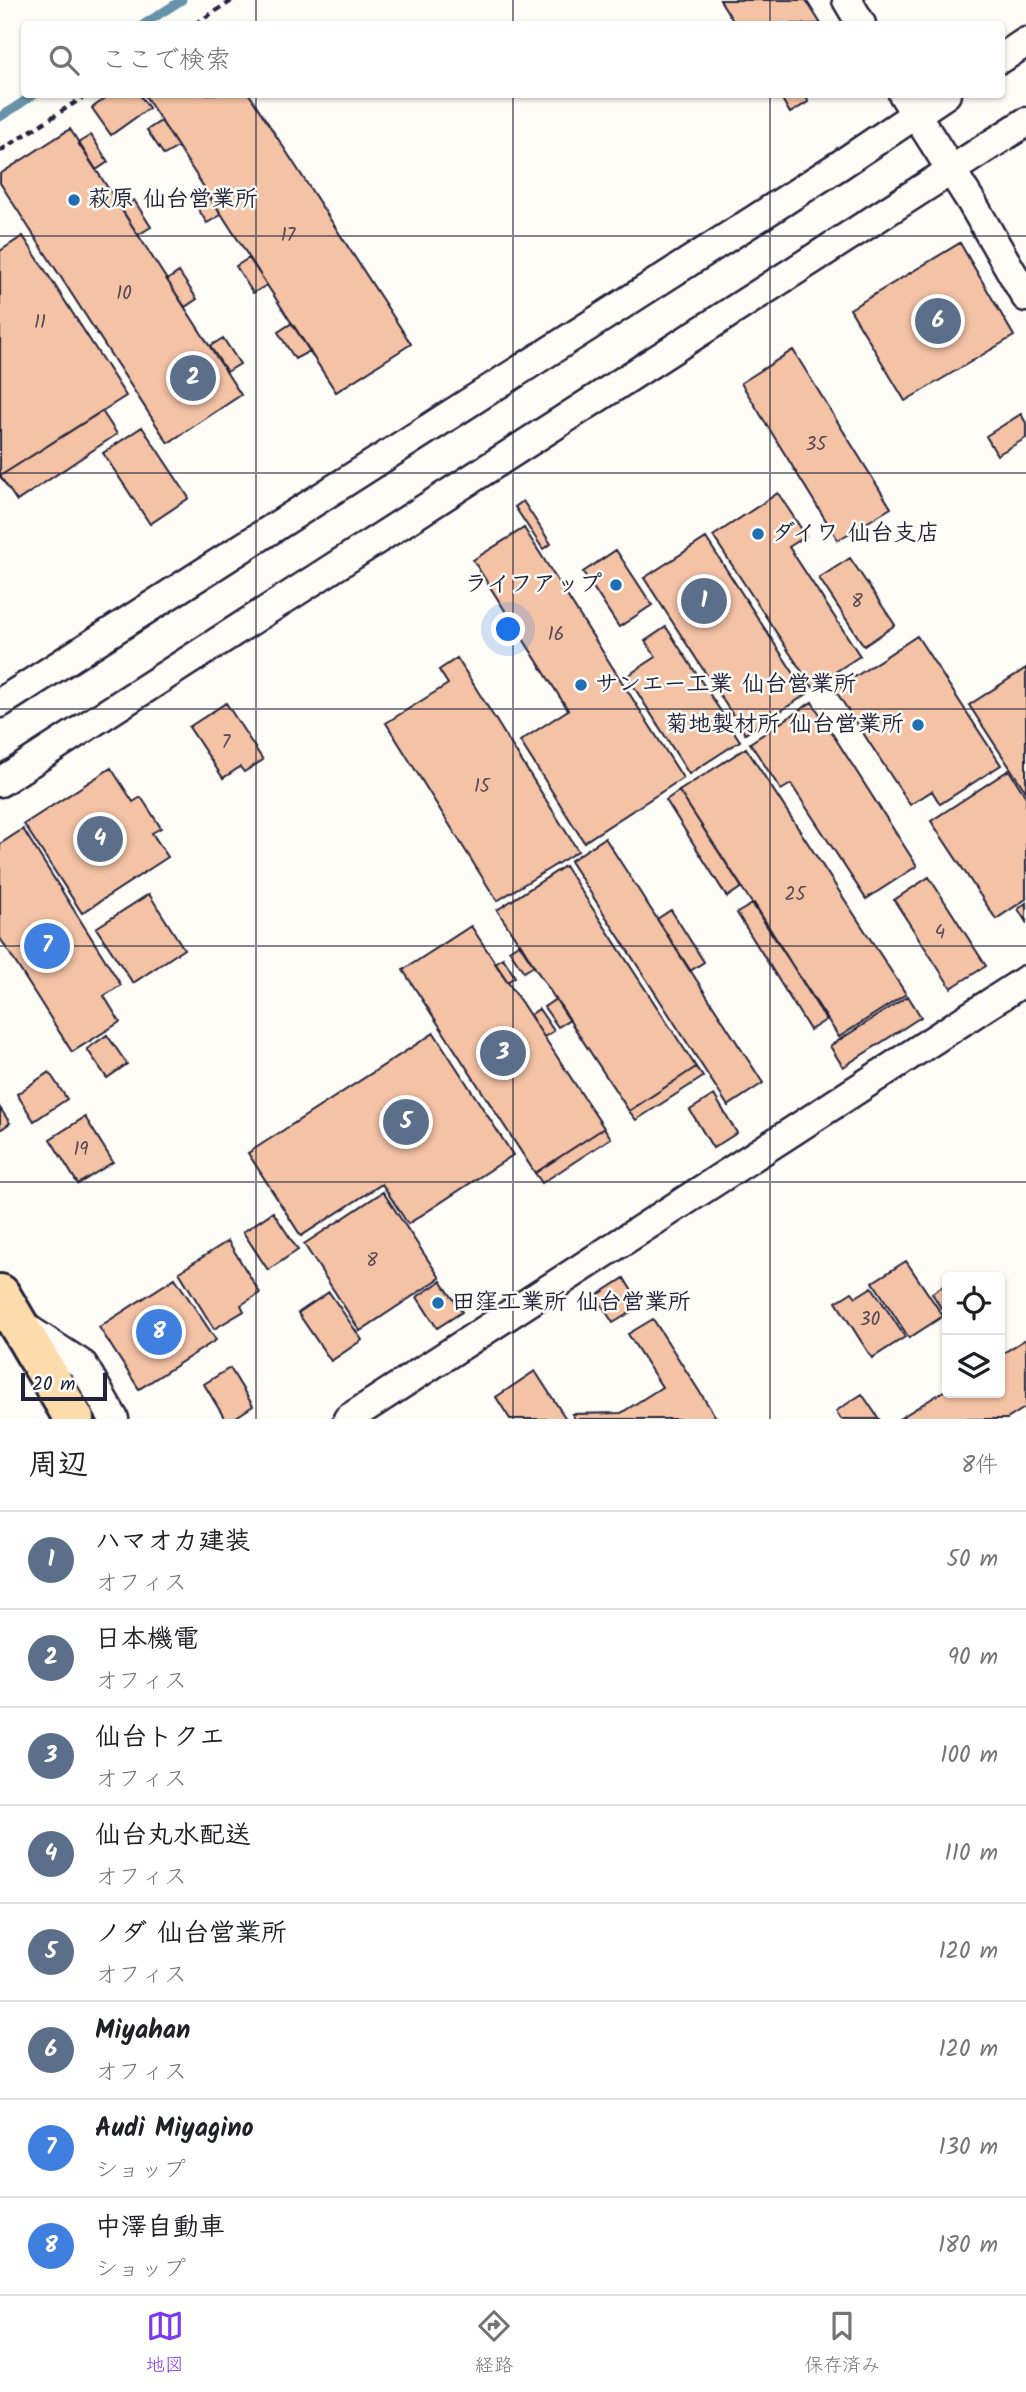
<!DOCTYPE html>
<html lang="ja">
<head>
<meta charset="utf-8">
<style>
  :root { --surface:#fff; --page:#f2f2f2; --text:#202124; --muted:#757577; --line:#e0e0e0; --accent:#7c3aed }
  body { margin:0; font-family:Kalam,"Klee One",sans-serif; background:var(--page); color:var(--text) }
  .controls { position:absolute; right:21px; bottom:21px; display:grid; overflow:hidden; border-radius:7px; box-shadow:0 2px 5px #0004 }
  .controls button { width:63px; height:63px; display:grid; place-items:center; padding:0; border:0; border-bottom:2px solid var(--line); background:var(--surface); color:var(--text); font:35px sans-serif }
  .scale { position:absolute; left:21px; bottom:18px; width:86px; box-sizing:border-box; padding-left:7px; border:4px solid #22223b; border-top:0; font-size:19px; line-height:24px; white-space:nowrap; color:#22223b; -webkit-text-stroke:5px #fdfcf7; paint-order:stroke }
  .you { position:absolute; left:509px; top:630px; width:24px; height:24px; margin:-18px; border:5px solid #fff; border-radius:50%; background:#1a73e8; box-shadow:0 0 0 10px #1a73e833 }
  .badge { display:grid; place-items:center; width:46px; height:46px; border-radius:50%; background:var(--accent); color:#fff; font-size:23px; font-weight:700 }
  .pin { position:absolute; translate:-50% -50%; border:4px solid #fff; box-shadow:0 2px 7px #0006 }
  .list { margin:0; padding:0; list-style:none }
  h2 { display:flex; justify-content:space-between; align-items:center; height:91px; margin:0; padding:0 28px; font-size:30px }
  h2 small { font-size:23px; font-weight:400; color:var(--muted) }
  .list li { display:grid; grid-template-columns:46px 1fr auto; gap:21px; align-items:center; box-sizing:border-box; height:98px; padding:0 28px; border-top:2px solid var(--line) }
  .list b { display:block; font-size:26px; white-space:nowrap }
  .list p { margin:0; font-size:23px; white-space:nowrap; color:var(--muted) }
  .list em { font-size:23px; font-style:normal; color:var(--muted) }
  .icon { flex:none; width:38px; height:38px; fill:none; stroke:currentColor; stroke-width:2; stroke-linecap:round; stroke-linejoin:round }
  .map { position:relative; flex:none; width:1026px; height:1419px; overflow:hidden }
  .search { position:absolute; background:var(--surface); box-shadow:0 2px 5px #0004; left:21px; right:21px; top:21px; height:77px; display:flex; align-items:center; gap:18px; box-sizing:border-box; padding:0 24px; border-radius:7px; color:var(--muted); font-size:26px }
  .sheet { height:875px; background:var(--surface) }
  nav { display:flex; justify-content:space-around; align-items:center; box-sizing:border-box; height:98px; border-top:2px solid var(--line); background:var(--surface); font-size:19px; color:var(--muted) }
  nav a { display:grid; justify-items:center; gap:4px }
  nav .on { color:var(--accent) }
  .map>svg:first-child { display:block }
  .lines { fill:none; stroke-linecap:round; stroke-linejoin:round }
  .stream { stroke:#6692aa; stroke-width:9 }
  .building { fill:#f4c2a5; stroke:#22223b; stroke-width:2 }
  .minor-casing { stroke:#22223b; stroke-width:33 }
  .highway-casing { stroke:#22223b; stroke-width:44 }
  .path { stroke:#22223b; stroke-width:4.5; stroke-dasharray:7 5; stroke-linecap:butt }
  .minor { stroke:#fdfcf7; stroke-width:28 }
  .highway { stroke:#fddcac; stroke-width:38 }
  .grid { fill:none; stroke:#22223b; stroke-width:2; stroke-opacity:0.55 }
  .poi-dot { fill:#1f6fb2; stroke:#fdfcf7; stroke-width:2.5 }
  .labels { text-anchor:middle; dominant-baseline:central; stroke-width:5; stroke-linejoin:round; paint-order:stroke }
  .number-label { font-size:19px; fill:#564a56 }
  .poi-label { font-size:23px; font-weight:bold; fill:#22223b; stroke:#fdfcf7; text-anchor:start }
</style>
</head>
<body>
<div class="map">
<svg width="1026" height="1419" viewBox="0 0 1026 1419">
  <rect width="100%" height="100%" fill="#fdfcf7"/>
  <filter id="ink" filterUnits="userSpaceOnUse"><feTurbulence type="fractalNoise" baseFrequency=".0143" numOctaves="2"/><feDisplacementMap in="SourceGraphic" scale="14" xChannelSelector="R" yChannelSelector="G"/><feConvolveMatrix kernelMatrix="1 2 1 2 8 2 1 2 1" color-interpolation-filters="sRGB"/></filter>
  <g filter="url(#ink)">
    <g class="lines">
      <path class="stream" d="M144,24L182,0
        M0,117L35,94"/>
    </g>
    <path class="building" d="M720,0H806L821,24H735Z
      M111,94H139L149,108L111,135L92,108Z
      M144,94H249L411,344L336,392Z
      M779,94H806L808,102L790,113Z
      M161,121L178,147L164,155L147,130Z
      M70,129L241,395L168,443L0,183V174Z
      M91,135L108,162L96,170L78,143Z
      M204,188L221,215L207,223L190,196Z
      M134,200L151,227L138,235L121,209Z
      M23,236L126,396L0,476V251Z
      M960,243L1014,336L905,401L850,309Z
      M249,258L267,285L253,293L236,266Z
      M179,272L197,299L185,307L167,280Z
      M292,323L310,351L295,359L278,332Z
      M223,338L240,364L227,372L210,346Z
      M793,350L891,508L838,540L741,383Z
      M102,411L117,434L17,501L0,476Z
      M1021,414L1026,423V438L997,455L986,436Z
      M142,427L189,498L150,524L103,453Z
      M778,493L806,536L789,547L860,656L812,687L713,536Z
      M523,501L551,544L543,549L515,507Z
      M524,528L683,778L584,842L520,741L568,710L473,560Z
      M706,538L807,694L745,734L644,578Z
      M616,550L652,605L619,627L583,572Z
      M850,558L895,625L864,646L819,578Z
      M666,627L740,741L689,774L627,676L656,657L645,641Z
      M917,636L1001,765L940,804L932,791L910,805L835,690Z
      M457,658L578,851L497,901L386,723L448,684L439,670Z
      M1026,668V792L969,705Z
      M812,702L917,866L866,899L791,784L781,790L750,743Z
      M226,703L263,760L244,772L240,767L223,778L189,727Z
      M746,748L906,994L839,1037L679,791Z
      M111,768L133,802L141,797L161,828L152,833L168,857L82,913L24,824Z
      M1009,770L1026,797V899L996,919L931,821Z
      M679,791L742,887L727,897L666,800Z
      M23,829L121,985L104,996L120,1022L72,1052L0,938V844Z
      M605,838L763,1083L728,1106L570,861Z
      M565,866L696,1067L629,1111L497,910Z
      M929,877L986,966L951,988L894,900Z
      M149,894L184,949L133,983L96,928Z
      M754,903L826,1020L810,1030L737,913Z
      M1026,903V922L1018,909Z
      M671,910L704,962L690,971L657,919Z
      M471,926L604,1128L535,1173L403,970Z
      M520,943L534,966L524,972L509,950Z
      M503,958L515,977L507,982L495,963Z
      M908,996L921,1017L843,1067L830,1046Z
      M556,999L570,1020L558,1027L544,1007Z
      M539,1009L554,1031L544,1037L530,1015Z
      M434,1033L513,1155L408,1224L382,1184L301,1236L248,1153Z
      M107,1035L127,1064L107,1078L87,1049Z
      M696,1067L703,1077L636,1120L629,1111Z
      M49,1072L67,1099L34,1121L17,1094Z
      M714,1095L737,1133L713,1148L690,1110Z
      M0,1108L10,1123L0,1130Z
      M85,1117L113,1162L78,1184L50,1139Z
      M604,1128L611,1138L542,1183L535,1173Z
      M383,1192L440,1278L360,1331L304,1244Z
      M273,1212L298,1250L268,1270L243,1232Z
      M228,1241L260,1293L241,1305L244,1311L214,1329L179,1272Z
      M906,1261L943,1316L909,1338L873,1282Z
      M175,1278L216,1340L139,1389L99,1327Z
      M624,1278L641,1306L613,1323L596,1296Z
      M441,1281L462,1312L437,1328L417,1297Z
      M947,1283V1304L941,1308L932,1293Z
      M872,1287L905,1337L872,1358L836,1302L852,1292L856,1297Z
      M329,1292L362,1340L331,1361L298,1313Z
      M653,1319L717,1419H575L572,1414L621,1413L662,1387L628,1334Z
      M1026,1339V1407L1007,1419H899L947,1389V1393H1000V1355Z
      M230,1368L253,1406L233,1419H225L204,1384Z
      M535,1371L566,1419H510L496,1397Z
      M862,1394L879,1419H841L836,1411Z"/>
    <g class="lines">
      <defs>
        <path id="minor" d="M847,0L861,24
          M1002,58L1026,42
          M903,94L972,203L1026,297
          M0,703L840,165L946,94
          M0,782L1026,122
          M23,1326L83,1365L114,1419
          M348,1419L1026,980"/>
        <path id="highway" d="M0,1294L74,1419"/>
      </defs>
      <use href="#minor" class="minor-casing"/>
      <use href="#highway" class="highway-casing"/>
      <path class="path" d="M195,24L233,0
        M0,151L88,94"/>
      <use href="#minor" class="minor"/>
      <use href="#highway" class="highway"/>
    </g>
  </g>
  <path class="grid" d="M256,0V24M513,0V24M770,0V24M256,94V1419M513,94V1419M770,94V1419M0,236H1026M0,473H1026M0,709H1026M0,946H1026M0,1182H1026"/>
  <g class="poi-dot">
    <circle cx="74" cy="200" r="7"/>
    <circle cx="758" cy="534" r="7"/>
    <circle cx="616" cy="585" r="7"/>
    <circle cx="581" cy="685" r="7"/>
    <circle cx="918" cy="725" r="7"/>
    <circle cx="438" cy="1303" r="7"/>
  </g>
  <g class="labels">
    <g class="number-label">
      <text x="288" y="236">17</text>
      <text x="124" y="294">10</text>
      <text x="40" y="323">11</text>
      <text x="816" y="445">35</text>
      <text x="857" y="602">8</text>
      <text x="556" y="635">16</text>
      <text x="226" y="743">7</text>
      <text x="482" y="787">15</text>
      <text x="795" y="895">25</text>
      <text x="940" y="933">4</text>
      <text x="81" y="1150">19</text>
      <text x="372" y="1261">8</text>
      <text x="870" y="1320">30</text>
    </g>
    <g class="poi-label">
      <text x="88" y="200">萩原 仙台営業所</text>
      <text x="772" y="534">ダイワ 仙台支店</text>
      <text x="602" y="585" text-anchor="end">ライフアップ</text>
      <text x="595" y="685">サンエー工業 仙台営業所</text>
      <text x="904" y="725" text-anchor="end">菊地製材所 仙台営業所</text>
      <text x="452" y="1303">田窪工業所 仙台営業所</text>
    </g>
  </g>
</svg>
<div class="controls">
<button><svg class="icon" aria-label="locate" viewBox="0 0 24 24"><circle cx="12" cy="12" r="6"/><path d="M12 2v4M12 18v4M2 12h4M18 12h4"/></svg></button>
<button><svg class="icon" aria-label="layers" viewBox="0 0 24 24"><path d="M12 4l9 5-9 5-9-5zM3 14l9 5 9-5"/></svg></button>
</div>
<div class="scale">20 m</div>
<div class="you"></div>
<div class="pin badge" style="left:704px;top:601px;background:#5c6f8a">1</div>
<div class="pin badge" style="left:193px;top:378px;background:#5c6f8a">2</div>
<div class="pin badge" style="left:503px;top:1053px;background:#5c6f8a">3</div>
<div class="pin badge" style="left:100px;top:839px;background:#5c6f8a">4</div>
<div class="pin badge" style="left:406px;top:1122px;background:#5c6f8a">5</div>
<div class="pin badge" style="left:938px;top:321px;background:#5c6f8a">6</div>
<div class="pin badge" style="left:47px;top:946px;background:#3f7fe0">7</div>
<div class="pin badge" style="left:159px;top:1332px;background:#3f7fe0">8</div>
<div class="search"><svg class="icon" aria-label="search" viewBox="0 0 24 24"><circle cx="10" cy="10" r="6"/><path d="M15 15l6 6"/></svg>ここで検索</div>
</div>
<section class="sheet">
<h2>周辺<small>8件</small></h2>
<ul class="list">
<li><span class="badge" style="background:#5c6f8a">1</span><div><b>ハマオカ建装</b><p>オフィス</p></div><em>50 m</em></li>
<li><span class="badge" style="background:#5c6f8a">2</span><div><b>日本機電</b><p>オフィス</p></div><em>90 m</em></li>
<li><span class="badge" style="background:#5c6f8a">3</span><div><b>仙台トクエ</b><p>オフィス</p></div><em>100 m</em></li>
<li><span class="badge" style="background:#5c6f8a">4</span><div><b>仙台丸水配送</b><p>オフィス</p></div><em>110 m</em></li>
<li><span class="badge" style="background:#5c6f8a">5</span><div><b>ノダ 仙台営業所</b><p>オフィス</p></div><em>120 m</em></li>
<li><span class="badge" style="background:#5c6f8a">6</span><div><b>Miyahan</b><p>オフィス</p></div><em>120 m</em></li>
<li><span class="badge" style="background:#3f7fe0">7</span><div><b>Audi Miyagino</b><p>ショップ</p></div><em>130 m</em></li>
<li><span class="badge" style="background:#3f7fe0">8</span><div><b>中澤自動車</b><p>ショップ</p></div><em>180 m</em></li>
</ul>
</section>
<nav>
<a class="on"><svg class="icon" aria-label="map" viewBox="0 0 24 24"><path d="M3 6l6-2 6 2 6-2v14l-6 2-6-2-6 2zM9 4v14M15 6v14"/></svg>地図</a>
<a><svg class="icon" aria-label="directions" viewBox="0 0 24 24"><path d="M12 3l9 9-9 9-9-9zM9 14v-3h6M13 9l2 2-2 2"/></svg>経路</a>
<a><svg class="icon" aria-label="saved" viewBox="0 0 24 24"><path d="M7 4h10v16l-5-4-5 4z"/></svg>保存済み</a>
</nav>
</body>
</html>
